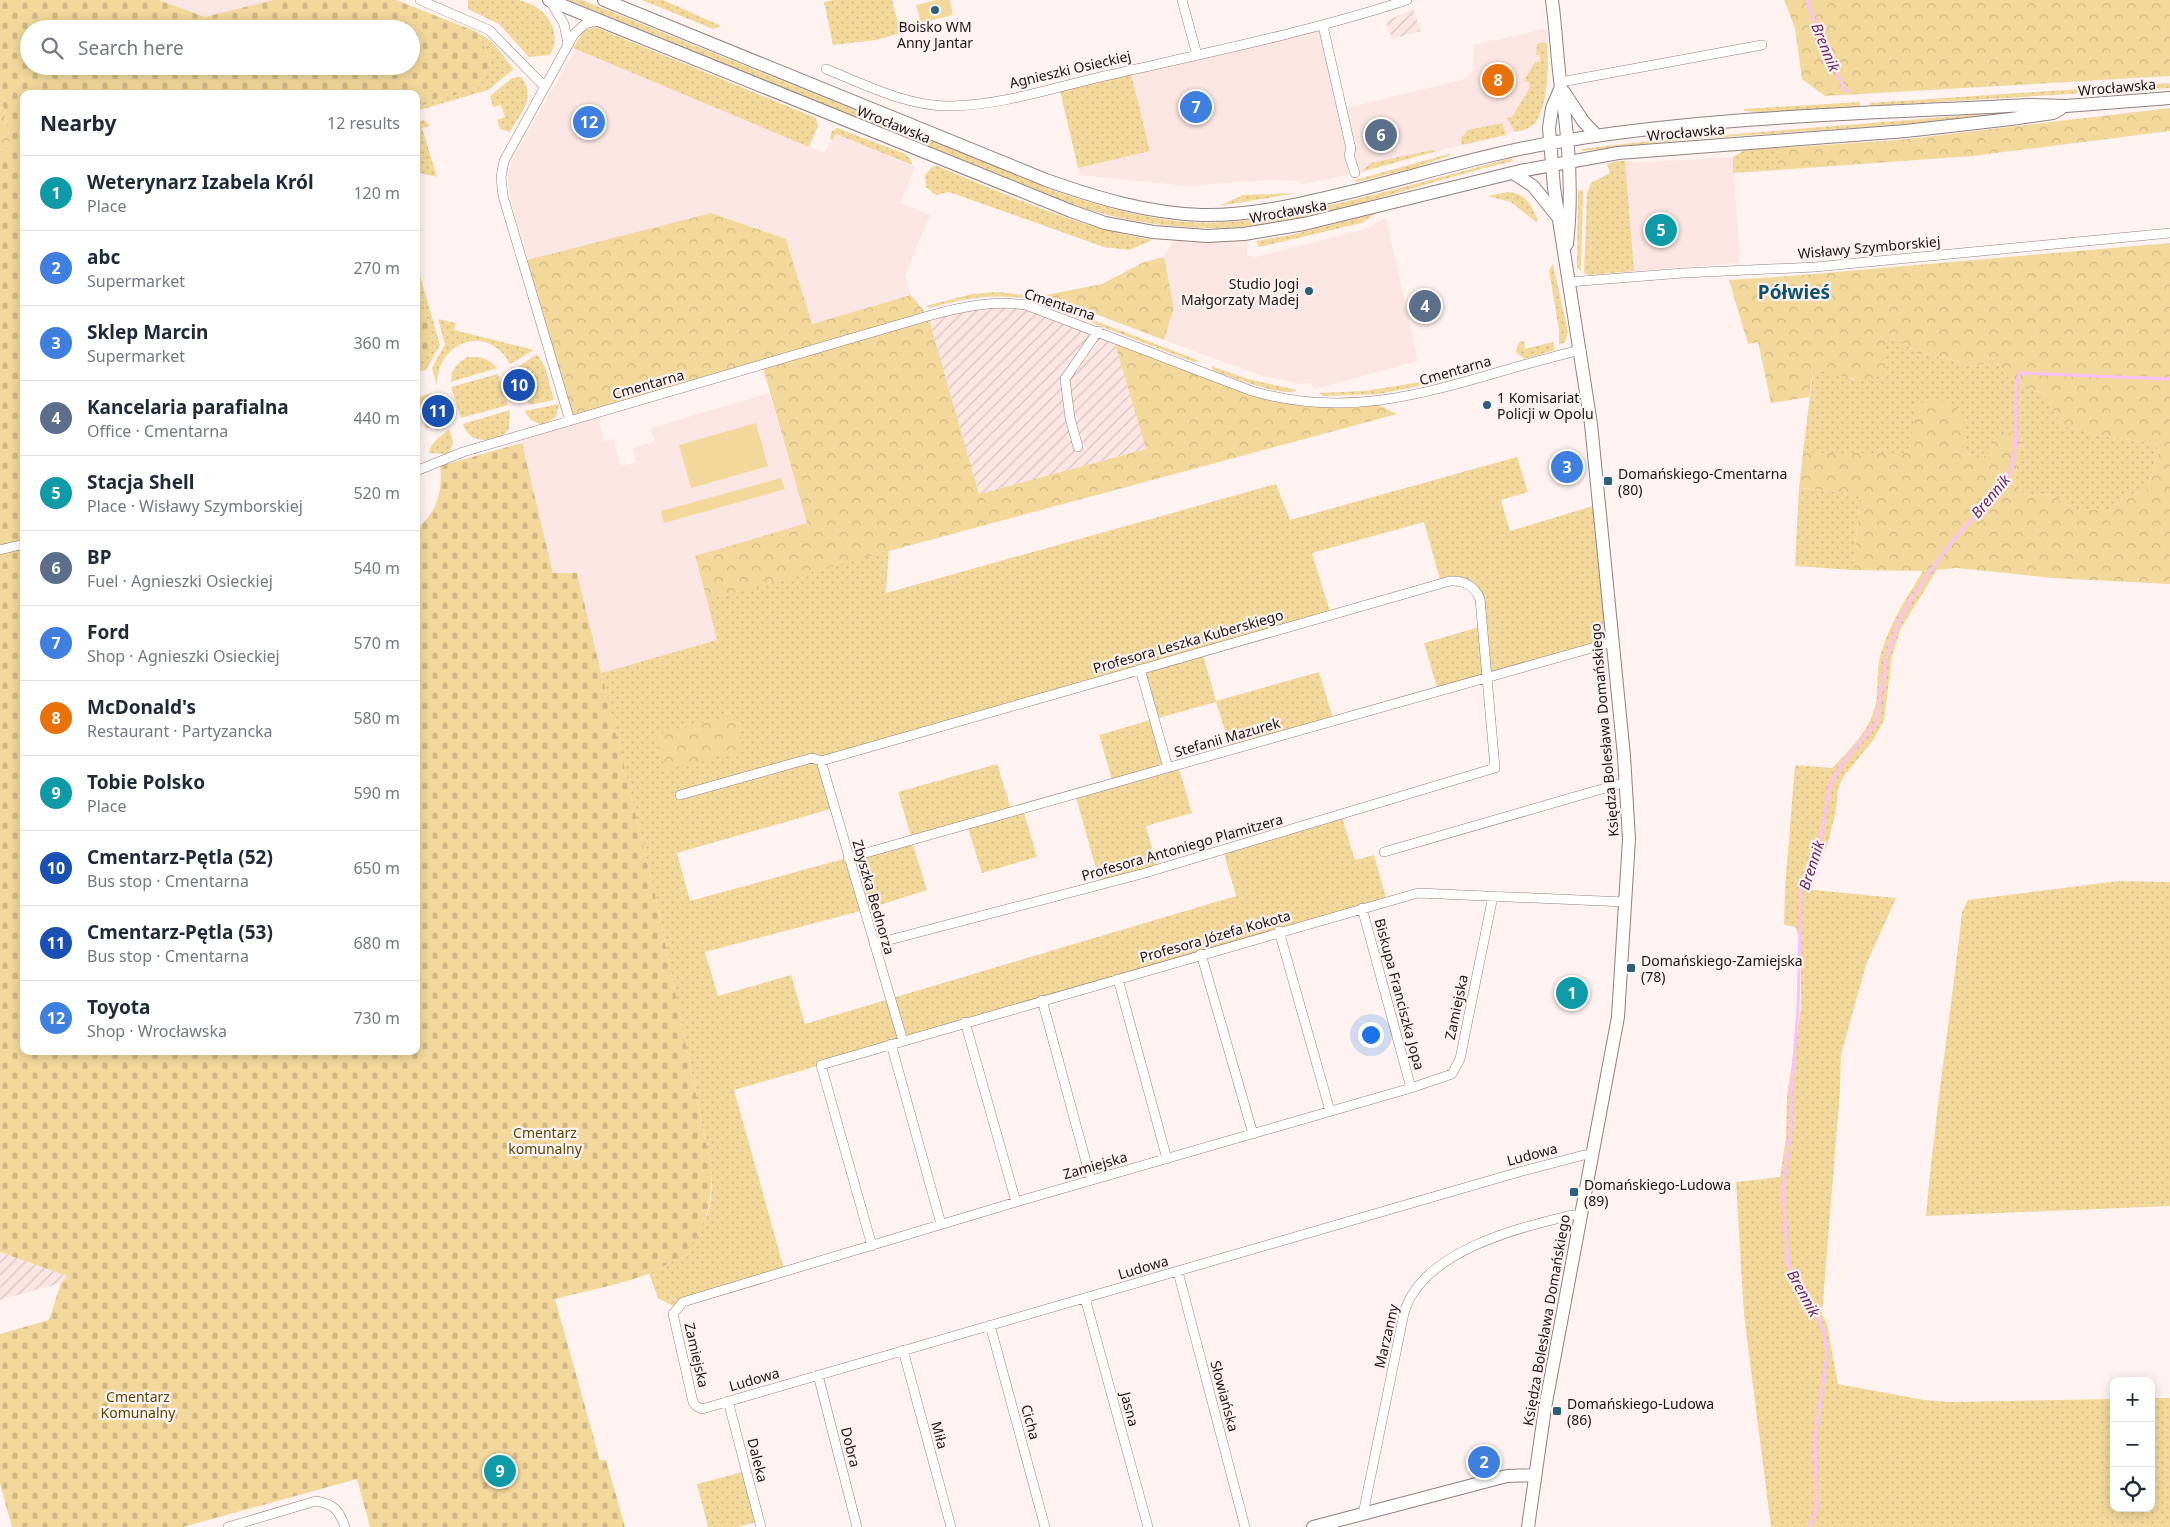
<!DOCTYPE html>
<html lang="en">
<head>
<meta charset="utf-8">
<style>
  :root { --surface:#fff; --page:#f2f2f3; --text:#1f2937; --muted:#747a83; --line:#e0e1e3; --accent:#29607b }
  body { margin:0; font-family:"Noto Sans",sans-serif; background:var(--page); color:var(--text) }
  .controls { position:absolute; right:15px; bottom:15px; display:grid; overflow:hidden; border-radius:10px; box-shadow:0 2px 12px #0003 }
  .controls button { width:45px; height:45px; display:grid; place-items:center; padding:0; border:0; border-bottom:1px solid var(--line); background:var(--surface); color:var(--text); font:25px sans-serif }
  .you { position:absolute; left:1370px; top:1034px; width:18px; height:18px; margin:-12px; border:4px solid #fff; border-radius:50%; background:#1a73e8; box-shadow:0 0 0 8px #1a73e833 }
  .badge { display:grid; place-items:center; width:32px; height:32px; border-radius:50%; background:var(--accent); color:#fff; font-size:16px; font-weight:700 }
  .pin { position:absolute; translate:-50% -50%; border:2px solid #fff; box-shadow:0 1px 5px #0006 }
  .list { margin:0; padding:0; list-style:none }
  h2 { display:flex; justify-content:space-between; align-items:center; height:65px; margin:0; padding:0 20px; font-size:21px }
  h2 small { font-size:16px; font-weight:400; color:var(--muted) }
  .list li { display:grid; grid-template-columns:32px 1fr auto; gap:15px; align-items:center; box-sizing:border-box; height:75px; padding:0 20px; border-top:1px solid var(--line) }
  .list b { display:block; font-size:19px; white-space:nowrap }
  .list p { margin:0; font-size:16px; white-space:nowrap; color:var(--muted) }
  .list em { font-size:16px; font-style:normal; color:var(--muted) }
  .icon { flex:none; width:28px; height:28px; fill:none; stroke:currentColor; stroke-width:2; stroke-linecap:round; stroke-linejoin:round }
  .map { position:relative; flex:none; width:2170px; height:1527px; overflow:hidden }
  .search { position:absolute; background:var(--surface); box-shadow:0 2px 12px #0003; left:20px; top:20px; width:400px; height:55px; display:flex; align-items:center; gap:12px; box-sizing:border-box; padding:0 18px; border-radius:28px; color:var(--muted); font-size:19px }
  .panel { position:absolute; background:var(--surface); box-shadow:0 2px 12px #0003; left:20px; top:90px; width:400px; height:965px; border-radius:10px }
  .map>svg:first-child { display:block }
  .built { fill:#fce6e3 }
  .industrial { fill:url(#industrial-furrows) }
  .grass { fill:url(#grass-dots) }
  .forest { fill:url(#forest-crowns) }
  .cemetery { fill:url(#cemetery-stones); fill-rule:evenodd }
  .pitch { fill:#f2d89b }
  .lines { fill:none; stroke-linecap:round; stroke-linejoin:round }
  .stream { stroke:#fac1fd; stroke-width:3 }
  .street-casing { stroke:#92817f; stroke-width:10 }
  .secondary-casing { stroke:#92817f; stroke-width:14 }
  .street { stroke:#fff; stroke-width:9 }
  .secondary { stroke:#fff; stroke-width:12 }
  .poi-dot { fill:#29607b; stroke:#fff3f1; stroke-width:2 }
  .labels { text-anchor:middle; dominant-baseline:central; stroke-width:4.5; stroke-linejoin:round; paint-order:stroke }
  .poi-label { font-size:14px; fill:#1c1515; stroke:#fff3f1; text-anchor:start }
  .street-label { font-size:14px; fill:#1c1515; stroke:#fff3f1 }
  .park-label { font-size:14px; fill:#5b460a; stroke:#fff3f1 }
  .water-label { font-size:15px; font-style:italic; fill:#69296e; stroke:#fff3f1 }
  .district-label { font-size:19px; font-weight:bold; fill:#0b526f; stroke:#fff3f1 }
</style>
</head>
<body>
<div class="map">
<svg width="2170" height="1527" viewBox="0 0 2170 1527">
  <defs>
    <pattern id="industrial-furrows" width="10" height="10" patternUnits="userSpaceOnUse" patternTransform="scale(1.25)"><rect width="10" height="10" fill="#fce6e3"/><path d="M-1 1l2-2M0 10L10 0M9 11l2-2" fill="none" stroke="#d7c4c2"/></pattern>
    <pattern id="grass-dots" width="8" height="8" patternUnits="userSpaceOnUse" patternTransform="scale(1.25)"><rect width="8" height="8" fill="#f2d89b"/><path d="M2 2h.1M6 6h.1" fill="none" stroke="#cfb885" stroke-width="1.8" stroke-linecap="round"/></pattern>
    <pattern id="forest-crowns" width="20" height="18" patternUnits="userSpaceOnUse" patternTransform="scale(1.25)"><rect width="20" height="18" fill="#f2d89b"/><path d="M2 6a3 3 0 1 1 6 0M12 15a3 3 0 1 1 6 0" fill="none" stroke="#cfb885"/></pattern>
    <pattern id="cemetery-stones" width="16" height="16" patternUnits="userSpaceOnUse" patternTransform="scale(1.25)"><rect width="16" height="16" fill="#f2d89b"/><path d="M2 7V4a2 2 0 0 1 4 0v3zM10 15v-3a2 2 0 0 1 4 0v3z" fill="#cfb885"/></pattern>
  </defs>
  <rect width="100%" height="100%" fill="#fff3f1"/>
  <path class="built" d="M159,0H273L205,17Z
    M1323,26L1342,109L1465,79L1473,70L1474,45L1547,28L1548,68L1538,119L1527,129L1437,151L1372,163L1361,172L1301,185L1300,181L1269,180L1187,186L1080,175L1078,168L1150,151L1130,70Z
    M576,49L824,153L836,134L915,167L901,203L930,215L905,276L911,295L812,324L786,239L711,213L528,260L511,202L507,174L515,154Z
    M1733,157L1740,263L1634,271L1625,161L1646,162Z
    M1386,218L1418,361L1316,389L1309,383L1298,384L1259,375L1164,340L1174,308L1164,257L1173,241H1248L1247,255L1256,257L1368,228Z
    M769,393L807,523L695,556L718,640L601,673L577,573H553L520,435L597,413L604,441L613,439L621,467L636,462L632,448L655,442L651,428Z"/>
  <path class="industrial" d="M1413,9L1421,31L1392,39L1386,21Z
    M1007,302L1113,337L1146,449L979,494L928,316Z
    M0,1252L67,1276L61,1283L0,1300Z"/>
  <path class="grass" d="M468,0C484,0 504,0 519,0C545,6 564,30 550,55L529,57L499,24L468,9Z
    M568,0H582L1057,192C1100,206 1141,218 1186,222C1238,226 1290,214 1340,203C1398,189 1455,173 1512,158L1513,161C1440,178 1369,204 1296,219C1219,236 1141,228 1067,203Z
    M642,0H663L721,26L713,29Z
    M834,0H892L901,33L876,40L833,45L824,2Z
    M595,27L816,118L818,126L809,147L573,48L584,30Z
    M477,32L492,42L514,69L488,90L416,111V107L477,88L491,62Z
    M1540,43H1547C1548,66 1549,97 1538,118C1534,128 1524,130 1515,132L1507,118L1513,116L1530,87L1529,82L1524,81L1535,62H1540V55H1536L1537,44Z
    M1130,70L1150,151L1078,168L1059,86Z
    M521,77C537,98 521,112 510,132L500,129L497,120L505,117L501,105L493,107L490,96L512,78Z
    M2170,83V88L1870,106V103Z
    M1860,102V107L1771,113L1744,111V109Z
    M1996,113L1934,122L1683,140L1582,151V149L1649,141Z
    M424,120L430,126L422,128L437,177L416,172V122Z
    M1502,123L1506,135L1462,145L1461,138L1468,130Z
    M837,128L905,154L911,159L912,165L836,134L832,141L830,138L832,131Z
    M1778,148V170L1733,173V157L1745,150Z
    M1432,150L1437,151L1361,172L1371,163Z
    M1449,154L1451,155L1414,168L1356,182L1355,180Z
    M1618,161H1625L1634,271L1589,275L1584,273L1587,194L1591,183L1610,173L1607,164Z
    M937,166C1008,195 1077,228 1153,240L1129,250L1104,247L949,192L936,195L926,187L925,175L932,167Z
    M1578,190L1583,191L1581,271L1577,267Z
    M1507,192C1526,193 1530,204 1538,220L1536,222L1511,202L1487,196Z
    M1297,193L1219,206L1243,195Z
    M1377,213L1361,223L1259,247L1256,241L1291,235Z
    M416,262L440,345L426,370L416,372V368L433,338L416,283Z
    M1553,264L1568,332L1565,342L1559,345V330L1549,270Z
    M998,292L1024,295V298C987,294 965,298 930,308L926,306L972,294Z
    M1033,297L1200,361L1194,362L1032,300Z
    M438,319L456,323L454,330L534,350L510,364C489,323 436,341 437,386L432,368L445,344Z
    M1888,337L1903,342L1917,354L1935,355L1972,366L1997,362L2005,375L2045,395L2061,424L2067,427L2099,435L2156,444L2159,451L2146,491L2124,496L2116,510H2077L2048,494L2029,496L2018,490L2014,484L2022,436L1993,444L1990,456L1965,454L1964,446L1910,453H1803L1813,371L1828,370L1854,380L1885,346Z
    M1524,341L1525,349L1553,342L1555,350L1524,359L1516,352L1519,342Z
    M537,354L545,367L554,400L529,405L518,367Z
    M468,357C481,357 489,358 497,368L451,382C451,369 457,363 468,357Z
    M1211,366L1248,379L1297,390C1286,399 1229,376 1214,371Z
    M498,374L508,405L461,418L451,387Z
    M1427,381L1428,384L1379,394L1323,396L1319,393L1365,391Z
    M432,393L441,424L426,428L416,398Z
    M559,404L556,417L542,425L531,420L524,411Z
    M510,410L509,429C498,444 468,445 463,424Z
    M449,429C453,437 455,447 447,454L429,453C430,442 442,436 449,429Z
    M1517,457L1528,492L1501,500L1510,531L1600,504L1613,642L1438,691L1424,643L1483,626L1473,587L1441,583L1424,522L1312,553L1331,615L1202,652L1216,701L1319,672L1334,721L1231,750L1216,702L1155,719L1168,767L1178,765L1192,813L1146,826L1158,870L1101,886L1075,794L1113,783L1099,735L1154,719L1141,670L821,761L834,808L677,853L690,901L912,840L898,792L997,764L1012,812L1023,809L1037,857L982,873L967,825L912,841L927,890L864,910L705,952L718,996L791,975L805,1024L1236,896L1223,850L1341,814L1355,860L1374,855L1387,901L734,1090L785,1272L676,1308L658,1298L649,1273C669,1266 672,1262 686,1246C711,1220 713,1201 711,1166L655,894L601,673L717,640L707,600L889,550L886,593L1276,484L1290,520Z
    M1799,488L1860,494L1853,570L1795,566Z
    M1937,570L1901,628L1892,656L1884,720L1874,739L1844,776L1838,788L1836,811L1827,846L1804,889L1896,898L1866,965L1841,1055L1840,1091L1822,1314L1827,1324L1838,1384L1924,1400L1951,1402L2114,1399V1508H2151V1398H2170V1527H1771L1744,1315L1736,1182L1780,1177L1786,1138L1787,1095L1801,1007V940L1795,927L1784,925L1785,888L1795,765L1832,768C1853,746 1874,727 1877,695C1878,681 1877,666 1881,653C1890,623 1907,597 1923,571Z
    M2119,881L2170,882V1206L1926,1216C1935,1114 1951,1013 1962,912L1968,900Z
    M746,1471L759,1521L738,1527H708L697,1484Z"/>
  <path class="forest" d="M1784,0H2170V76L1825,96L1802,79L1795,28Z
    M0,89L11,147L0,150Z
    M2170,108V131L1972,156L1778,170V148L1899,140Z
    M711,213L786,239L812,324L911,295L928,316L979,494L1146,449L1113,337L1266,395L1373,402L1397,414L707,600L695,556L807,523L762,364L570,421L523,261Z
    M2170,243V584L2053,578L1957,568L1923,571L1853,570L1860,494L1799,488L1803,453H1910L1915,408L1924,401H1941L1956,408L1963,419L1965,454L1990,456L1993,444L2000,434L2016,432L2022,436L2014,484L2018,490L2029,496L2048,494L2077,510H2116L2124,496L2146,491L2159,451L2156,444L2098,435L2067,427L2061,424L2045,395L2005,375L1997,362L1972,366L1935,355L1917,354L1903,342L1888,337L1885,346L1887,370C1863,392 1840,370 1813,371L1809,397L1771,403L1758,342L1748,344L1729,280L1791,276Z
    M1164,257L1174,308L1164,340L1046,295L1102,284L1144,262Z
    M735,715L744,751L665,770L656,734Z"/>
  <path class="cemetery" d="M0,0H159L205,17L273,0H396L477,32L491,62L477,88L416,107V94H24V1051H416V529C437,513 443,491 440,466L522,443L553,573H577L655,894L711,1166C717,1275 638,1277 555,1299L600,1460H606L625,1527H370L357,1479L183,1527H12L0,1484V1334L49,1320L61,1283L67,1276L0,1252V150L11,147L0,89ZM29,29H411V66H29Z
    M416,283L433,338L416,368Z"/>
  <path class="pitch" d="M937,0H950L953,15L921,23L916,5Z
    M756,423L768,466L691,488L679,445Z
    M781,478L785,489L664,523L661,511Z"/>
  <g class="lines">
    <path class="stream" d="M1807,0L1815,23L1844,89L1848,91
      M1810,1527L1817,1506L1815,1438L1827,1354L1824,1333L1819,1319L1788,1265L1783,1190L1791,1130V1096L1798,1008L1801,889L1819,847L1830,785L1842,764L1876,723L1887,654L1901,617L1912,598L1949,545L2005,483C2018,459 2016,431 2016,405C2016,395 2015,382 2020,373L2170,379"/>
    <defs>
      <path id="street" d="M420,0L489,30L544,86
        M1182,0L1197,55
        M550,1L564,24L568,44
        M1323,26L1351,149L1349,155L1355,173
        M826,69C866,85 906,106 949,106C1001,106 1059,86 1109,75C1210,52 1309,32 1407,0
        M1561,82L1762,45
        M1569,282L1683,273L1815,267L2170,233
        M570,421L503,196L501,177L504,161L574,34L585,24L596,21
        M1078,447L1070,418L1065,379L1098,331
        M416,471L463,452L928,316C961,307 992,300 1026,305L1252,391C1372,426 1466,376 1581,350
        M0,550L24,544
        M1140,669L1168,768
        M821,761L1450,581C1464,580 1474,585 1480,599L1495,768L1145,873L874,944
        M821,761L903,1041
        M680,795L812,758L821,761
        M1384,852L1626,782
        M848,858L1613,642
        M1493,896L1460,1059L1452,1074L1411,1088L1016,1202L683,1302L673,1314L693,1402L696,1406L702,1409L1519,1172L1584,1155H1592
        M1362,908L1411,1088
        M1279,931L1330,1111
        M1201,954L1253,1134
        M1118,979L1167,1159
        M1042,1000L1091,1180
        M965,1022L1016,1202
        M891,1044L941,1224
        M872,1246L821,1065L1418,893L1625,902
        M1178,1272L1245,1527
        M1085,1298L1148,1527
        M990,1325L1045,1527
        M903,1350L951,1527
        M818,1375L857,1527
        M728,1401L761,1527
        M1363,1514L1404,1313C1422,1251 1518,1228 1572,1215H1581
        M228,1527L316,1501C334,1504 339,1510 345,1527"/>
      <path id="secondary" d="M549,0L1071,211L1105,223L1153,232L1207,236L1244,234L1304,224L1520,171L1618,153L1906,131L2011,119L2053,113L2060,109
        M604,0L1046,180C1097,198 1147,213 1201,215C1251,216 1301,204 1350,192C1422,174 1495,151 1569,140C1719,116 1877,113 2029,105L2066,106L2170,98
        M1552,0C1556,29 1557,59 1561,88C1569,139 1573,191 1567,244
        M1564,92L1583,121L1597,136
        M1513,173L1533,186L1557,216
        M1313,1527L1507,1476L1535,1475
        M1528,1527L1545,1408L1618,1017L1629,839L1624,756L1591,424L1554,188L1549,128L1552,108L1561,87"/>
    </defs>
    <use href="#street" class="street-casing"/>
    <use href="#secondary" class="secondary-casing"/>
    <use href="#street" class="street"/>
    <use href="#secondary" class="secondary"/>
  </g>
  <g class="poi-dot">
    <circle cx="935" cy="10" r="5"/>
    <circle cx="1309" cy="291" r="5"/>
    <circle cx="1487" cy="405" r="5"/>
    <rect x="1603" y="476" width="10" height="10" rx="2.5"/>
    <rect x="1626" y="963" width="10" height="10" rx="2.5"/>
    <rect x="1569" y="1187" width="10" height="10" rx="2.5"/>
    <rect x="1552" y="1406" width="10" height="10" rx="2.5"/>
  </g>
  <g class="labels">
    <g class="poi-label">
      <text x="935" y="26" text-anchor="middle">Boisko WM<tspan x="935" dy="16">Anny Jantar</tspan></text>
      <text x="1299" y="283" text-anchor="end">Studio Jogi<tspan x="1299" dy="16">Małgorzaty Madej</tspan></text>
      <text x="1497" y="397">1 Komisariat<tspan x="1497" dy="16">Policji w Opolu</tspan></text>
      <text x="1618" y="473">Domańskiego-Cmentarna<tspan x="1618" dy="16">(80)</tspan></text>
      <text x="1641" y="960">Domańskiego-Zamiejska<tspan x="1641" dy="16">(78)</tspan></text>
      <text x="1584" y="1184">Domańskiego-Ludowa<tspan x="1584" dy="16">(89)</tspan></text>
      <text x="1567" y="1403">Domańskiego-Ludowa<tspan x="1567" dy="16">(86)</tspan></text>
    </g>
    <g class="street-label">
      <text transform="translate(1070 69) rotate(-13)">Agnieszki Osieckiej</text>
      <text transform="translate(2117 87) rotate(-5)">Wrocławska</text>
      <text transform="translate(894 124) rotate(22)">Wrocławska</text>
      <text transform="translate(1686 132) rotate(-5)">Wrocławska</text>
      <text transform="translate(1288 211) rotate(-10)">Wrocławska</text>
      <text transform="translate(1869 247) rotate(-5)">Wisławy Szymborskiej</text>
      <text transform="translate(1060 304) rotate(18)">Cmentarna</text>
      <text transform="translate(1455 370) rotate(-16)">Cmentarna</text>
      <text transform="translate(648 384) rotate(-16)">Cmentarna</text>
      <text transform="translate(1188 641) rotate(-16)">Profesora Leszka Kuberskiego</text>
      <text transform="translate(1604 730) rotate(-95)">Księdza Bolesława Domańskiego</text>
      <text transform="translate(1227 737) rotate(-16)">Stefanii Mazurek</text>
      <text transform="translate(1182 847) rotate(-16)">Profesora Antoniego Plamitzera</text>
      <text transform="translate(874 897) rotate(74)">Zbyszka Bednorza</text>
      <text transform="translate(1215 936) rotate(-16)">Profesora Józefa Kokota</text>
      <text transform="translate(1400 994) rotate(75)">Biskupa Franciszka Jopa</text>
      <text transform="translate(1456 1007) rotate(-78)">Zamiejska</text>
      <text transform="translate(1532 1154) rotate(-15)">Ludowa</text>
      <text transform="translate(1095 1165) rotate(-16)">Zamiejska</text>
      <text transform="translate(1143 1267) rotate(-16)">Ludowa</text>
      <text transform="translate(1546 1320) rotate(-80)">Księdza Bolesława Domańskiego</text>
      <text transform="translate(1386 1336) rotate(-77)">Marzanny</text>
      <text transform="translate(697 1355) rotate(77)">Zamiejska</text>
      <text transform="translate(754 1379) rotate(-16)">Ludowa</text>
      <text transform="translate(1225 1396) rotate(75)">Słowiańska</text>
      <text transform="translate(1130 1409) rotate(75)">Jasna</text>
      <text transform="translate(1031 1422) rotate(75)">Cicha</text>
      <text transform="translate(940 1435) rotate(75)">Miła</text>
      <text transform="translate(851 1447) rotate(76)">Dobra</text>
      <text transform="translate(758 1460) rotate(76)">Daleka</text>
    </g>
    <g class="park-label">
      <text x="545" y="1132">Cmentarz<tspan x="545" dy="16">komunalny</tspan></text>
      <text x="138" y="1396">Cmentarz<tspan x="138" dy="16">Komunalny</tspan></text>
    </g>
    <g class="water-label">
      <text transform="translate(1826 47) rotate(68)">Brennik</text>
      <text transform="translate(1990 496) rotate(-50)">Brennik</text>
      <text transform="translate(1811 865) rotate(-72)">Brennik</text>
      <text transform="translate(1804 1293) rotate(61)">Brennik</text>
    </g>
    <g class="district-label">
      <text x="1794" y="292">Półwieś</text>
    </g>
  </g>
</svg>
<div class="controls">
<button>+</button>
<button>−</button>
<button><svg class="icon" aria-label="locate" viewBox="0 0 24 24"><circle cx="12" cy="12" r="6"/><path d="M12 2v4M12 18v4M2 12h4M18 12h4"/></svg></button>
</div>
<div class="you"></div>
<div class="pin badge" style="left:1572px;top:993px;background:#0f9aa8">1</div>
<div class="pin badge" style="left:1484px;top:1462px;background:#3f7fe0">2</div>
<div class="pin badge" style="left:1567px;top:467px;background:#3f7fe0">3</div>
<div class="pin badge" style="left:1425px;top:306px;background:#5c6f8a">4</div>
<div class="pin badge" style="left:1661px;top:230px;background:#0f9aa8">5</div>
<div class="pin badge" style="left:1381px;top:135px;background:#5c6f8a">6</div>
<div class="pin badge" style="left:1196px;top:107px;background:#3f7fe0">7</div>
<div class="pin badge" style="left:1498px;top:80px;background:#e8710a">8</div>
<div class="pin badge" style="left:500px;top:1471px;background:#0f9aa8">9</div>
<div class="pin badge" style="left:519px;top:385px;background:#1a4fb4">10</div>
<div class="pin badge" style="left:438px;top:411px;background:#1a4fb4">11</div>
<div class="pin badge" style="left:589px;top:122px;background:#3f7fe0">12</div>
<div class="search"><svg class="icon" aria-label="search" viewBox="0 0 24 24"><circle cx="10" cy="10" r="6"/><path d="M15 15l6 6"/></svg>Search here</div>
<section class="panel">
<h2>Nearby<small>12 results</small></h2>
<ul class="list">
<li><span class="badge" style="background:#0f9aa8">1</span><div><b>Weterynarz Izabela Król</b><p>Place</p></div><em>120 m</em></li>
<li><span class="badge" style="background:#3f7fe0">2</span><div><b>abc</b><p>Supermarket</p></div><em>270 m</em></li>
<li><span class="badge" style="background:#3f7fe0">3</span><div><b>Sklep Marcin</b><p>Supermarket</p></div><em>360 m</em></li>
<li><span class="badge" style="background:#5c6f8a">4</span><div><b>Kancelaria parafialna</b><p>Office · Cmentarna</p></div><em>440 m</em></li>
<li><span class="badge" style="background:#0f9aa8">5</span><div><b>Stacja Shell</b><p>Place · Wisławy Szymborskiej</p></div><em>520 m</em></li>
<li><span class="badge" style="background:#5c6f8a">6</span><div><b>BP</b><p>Fuel · Agnieszki Osieckiej</p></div><em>540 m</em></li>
<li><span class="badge" style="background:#3f7fe0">7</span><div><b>Ford</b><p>Shop · Agnieszki Osieckiej</p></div><em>570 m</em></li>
<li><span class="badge" style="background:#e8710a">8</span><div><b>McDonald's</b><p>Restaurant · Partyzancka</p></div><em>580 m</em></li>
<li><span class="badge" style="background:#0f9aa8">9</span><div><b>Tobie Polsko</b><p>Place</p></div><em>590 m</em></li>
<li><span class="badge" style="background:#1a4fb4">10</span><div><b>Cmentarz-Pętla (52)</b><p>Bus stop · Cmentarna</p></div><em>650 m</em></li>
<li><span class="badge" style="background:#1a4fb4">11</span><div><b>Cmentarz-Pętla (53)</b><p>Bus stop · Cmentarna</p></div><em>680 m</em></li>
<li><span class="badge" style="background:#3f7fe0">12</span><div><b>Toyota</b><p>Shop · Wrocławska</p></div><em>730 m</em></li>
</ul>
</section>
</div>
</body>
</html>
